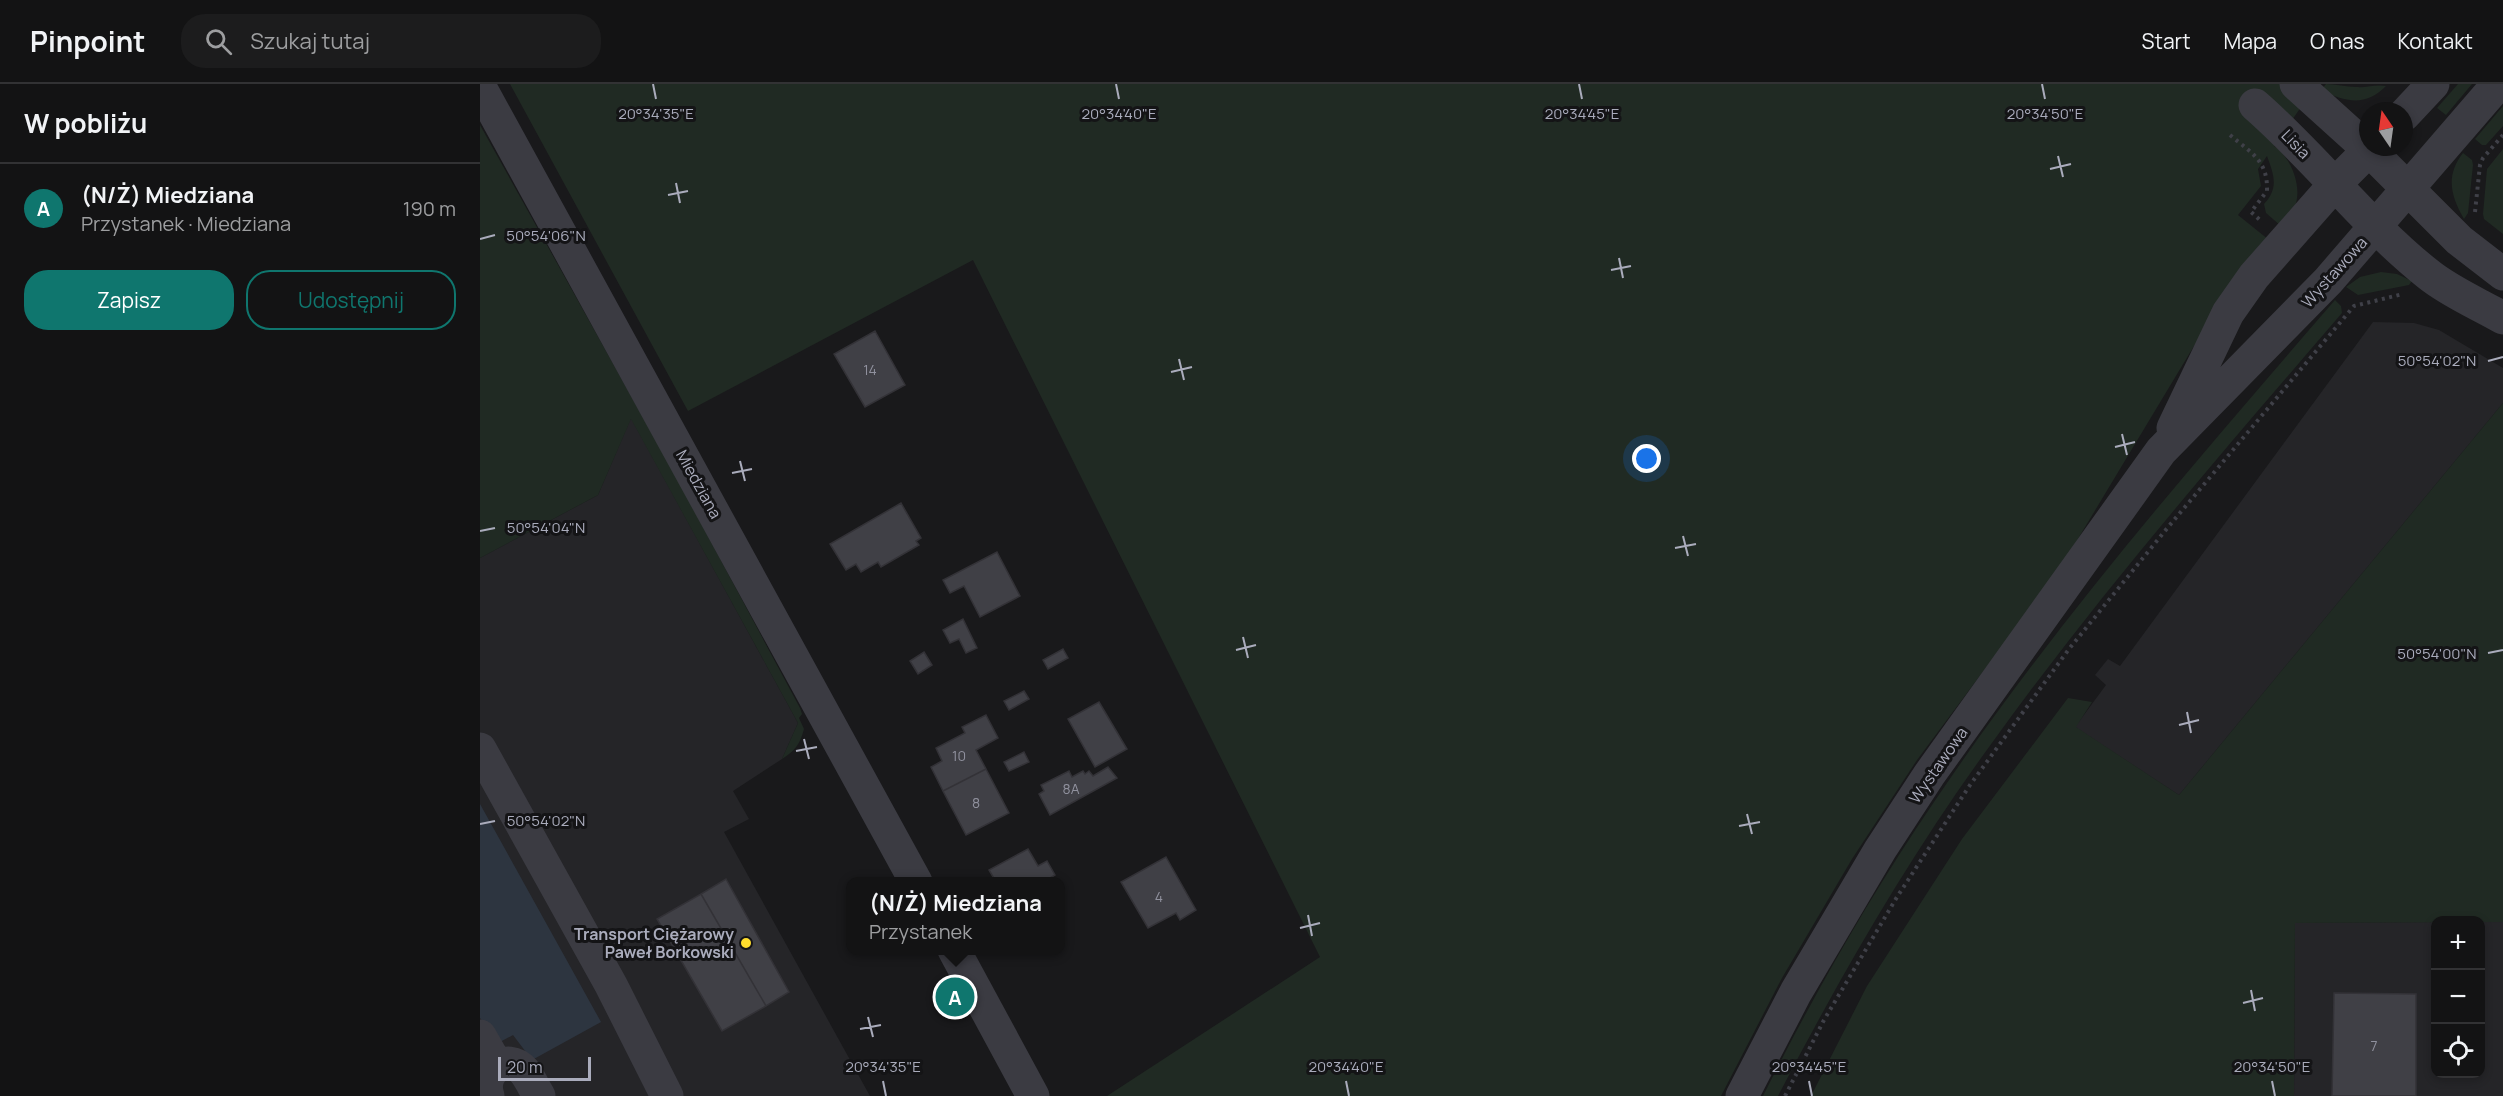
<!DOCTYPE html>
<html lang="pl">
<head>
<meta charset="utf-8">
<style>
  :root { --surface:#131314; --page:#1c1c1d; --text:#f1f3f6; --muted:#9d9ea0; --line:#323234; --accent:#0f766e }
  body { margin:0; font-family:Manrope,sans-serif; background:var(--page); color:var(--text) }
  .controls { position:absolute; right:18px; bottom:18px; display:grid; overflow:hidden; border-radius:12px; box-shadow:0 3px 9px #0003 }
  .controls button { width:54px; height:54px; display:grid; place-items:center; padding:0; border:0; border-bottom:2px solid var(--line); background:var(--surface); color:var(--text); font:30px sans-serif }
  .compass { position:absolute; left:1879px; top:18px; width:54px; height:54px; border-radius:50%; background:var(--surface); box-shadow:0 3px 9px #0003; rotate:347deg }
  .scale { position:absolute; left:18px; bottom:15px; width:93px; box-sizing:border-box; padding-left:6px; border:3px solid #aaacbc; border-top:0; font-size:16px; line-height:21px; white-space:nowrap; color:#aaacbc; -webkit-text-stroke:4px #141416; paint-order:stroke }
  .you { position:absolute; left:1167px; top:375px; width:21px; height:21px; margin:-15px; border:4px solid #fff; border-radius:50%; background:#1a73e8; box-shadow:0 0 0 9px #1a73e833 }
  .badge { display:grid; place-items:center; width:39px; height:39px; border-radius:50%; background:var(--accent); color:#fff; font-size:20px; font-weight:700 }
  .pin { position:absolute; translate:-50% -50%; border:3px solid #fff; box-shadow:0 2px 6px #0006 }
  .popup { position:absolute; left:366px; top:793px; width:219px; height:78px; box-sizing:border-box; display:grid; place-content:center; border-radius:12px; background:var(--surface); filter:drop-shadow(0 2px 4px #0005); font-size:20px; white-space:nowrap; color:var(--muted) }
  .popup b { font-size:22px; color:var(--text) }
  .popup::after { content:''; position:absolute; left:50%; top:100%; margin-left:-12px; border:12px solid transparent; border-top-color:var(--surface) }
  .list { margin:0; padding:0; list-style:none }
  h2 { display:flex; justify-content:space-between; align-items:center; height:78px; margin:0; padding:0 24px; font-size:26px }
  h2 small { font-size:20px; font-weight:400; color:var(--muted) }
  .list li { display:grid; grid-template-columns:39px 1fr auto; gap:18px; align-items:center; box-sizing:border-box; height:90px; padding:0 24px; border-top:2px solid var(--line) }
  .list b { display:block; font-size:22px; white-space:nowrap }
  .list p { margin:0; font-size:20px; white-space:nowrap; color:var(--muted) }
  .list em { font-size:20px; font-style:normal; color:var(--muted) }
  .actions { display:flex; gap:12px; padding:18px 24px }
  .actions a { flex:1; padding:14px 0; border:2px solid var(--accent); border-radius:24px; text-align:center; font-size:21px; color:var(--accent) }
  .actions .main { background:var(--accent); color:#fff }
  .icon { flex:none; width:33px; height:33px; fill:none; stroke:currentColor; stroke-width:2; stroke-linecap:round; stroke-linejoin:round }
  .map { position:relative; flex:none; width:2023px; height:1012px; overflow:hidden }
  header { display:flex; align-items:center; gap:36px; box-sizing:border-box; height:84px; padding:0 30px; background:var(--surface); border-bottom:2px solid var(--line) }
  header strong { font-size:28px }
  nav { display:flex; gap:33px; margin-inline-start:auto; font-size:21px }
  .search { width:420px; height:54px; background:var(--page); display:flex; align-items:center; gap:15px; box-sizing:border-box; padding:0 21px; border-radius:24px; color:var(--muted); font-size:22px }
  main { display:flex }
  aside { flex:1; background:var(--surface) }
  .map>svg:first-child { display:block }
  .built { fill:#252528 }
  .green { fill:#202a23 }
  .water { fill:#2d3540 }
  .building { fill:#404046; stroke:#333237; stroke-width:1.5 }
  .lines { fill:none; stroke-linecap:round; stroke-linejoin:round }
  .path { stroke:#3f4048; stroke-width:4; stroke-dasharray:3 4.5; stroke-linecap:butt }
  .minor { stroke:#3b3b42; stroke-width:33 }
  .ticks { fill:none; stroke:#aaacbc; stroke-width:2 }
  .poi-dot { fill:#ffdd2d; stroke:#141416; stroke-width:2 }
  .labels { text-anchor:middle; dominant-baseline:central; stroke-width:6; stroke-linejoin:round; paint-order:stroke }
  .number-label { font-size:14px; fill:#90919e }
  .street-label { font-size:16px; fill:#aaacbc; stroke:#141416 }
  .poi-label { font-size:16px; font-weight:bold; fill:#aaacbc; stroke:#141416; text-anchor:end }
  .ticks-label { font-size:15px; text-anchor:middle; fill:#aaacbc; stroke:#141416; stroke-width:6; stroke-linejoin:round; paint-order:stroke }
</style>
</head>
<body>
<header>
<strong>Pinpoint</strong>
<div class="search"><svg class="icon" aria-label="search" viewBox="0 0 24 24"><circle cx="10" cy="10" r="6"/><path d="M15 15l6 6"/></svg>Szukaj tutaj</div>
<nav><a>Start</a><a>Mapa</a><a>O nas</a><a>Kontakt</a></nav>
</header>
<main>
<aside>
<h2>W pobliżu<small></small></h2>
<ul class="list">
<li><span class="badge">A</span><div><b>(N/Ż) Miedziana</b><p>Przystanek · Miedziana</p></div><em>190 m</em></li>
</ul>
<div class="actions"><a class="main">Zapisz</a><a>Udostępnij</a></div>
</aside>
<div class="map">
<svg width="2023" height="1012" viewBox="0 0 2023 1012">
  <rect width="100%" height="100%" fill="#19191b"/>
  <path class="built" d="M1893,238L1934,239L1959,246L2023,284V319L1699,711L1595,643L1626,601L1615,591L1628,575L1640,582Z
    M151,334L318,639L302,675L253,707L269,735L244,748L390,1012H0V474L118,411Z
    M1955,838L1956,990H2000L2001,838H2023V1012H1814L1815,839Z"/>
  <path class="green" d="M30,0H1837L1794,62C1810,72 1823,102 1815,122C1812,129 1806,135 1801,142L1786,129L1784,120C1799,104 1794,91 1787,72L1778,85L1781,102L1758,131L1789,156L1729,237L1581,483L1437,676L1372,775L1302,894L1241,1012H627L840,873L493,176L208,327Z
    M1846,0C1856,0 1866,3 1876,3C1887,4 1895,0 1906,2C1886,23 1865,18 1841,6Z
    M1978,0H1992L1966,31L1957,24Z
    M2023,22V42L2006,61H2002L1995,55Z
    M0,41L194,389L320,624L322,630L319,634L324,645C320,660 315,667 302,675L318,639L151,335L118,411L0,474Z
    M2023,65V150L2004,135L2003,130L2007,85Z
    M1983,69L1992,76L1993,81L1988,129L1984,135C1971,112 1965,92 1983,69Z
    M1901,188L1917,190L1932,197L1929,201L1878,211L1866,203L1880,193Z
    M1855,216L1861,222L1862,229C1741,370 1618,511 1509,663C1429,773 1361,891 1298,1012H1283C1334,910 1390,812 1454,718C1574,540 1715,378 1855,216Z
    M2023,319V838L1815,839L1814,1012H1331L1387,902L1482,755L1588,614L1612,618L1596,643L1699,711Z"/>
  <path class="water" d="M0,720L121,938L52,976L33,951L20,958L0,934Z"/>
  <path class="building" d="M395,247L425,301L385,323L354,270Z
    M421,419L441,454L436,457L439,461L401,483L398,478L381,488L376,480L366,486L350,460Z
    M517,468L540,512L500,533L484,502L470,509L463,496Z
    M483,535L497,564L486,569L479,555L470,559L463,546Z
    M583,565L588,574L568,585L563,576Z
    M444,568L452,581L438,590L430,577Z
    M544,607L549,615L529,626L524,617Z
    M619,618L647,665L615,683L588,635Z
    M506,631L518,654L496,666L506,685L463,707L451,683L462,677L456,664L485,649L482,643Z
    M544,668L549,678L529,687L524,678Z
    M628,683L637,694L570,731L559,710L564,707L561,701L589,687L592,693L603,687L605,690L609,687L613,692Z
    M506,685L529,729L486,751L463,707Z
    M548,765L558,782L567,777L575,791L567,796L568,798H516L509,786Z
    M686,773L716,826L700,836L696,829L668,844L641,798Z
    M246,795L309,908L286,922L221,810Z
    M221,810L286,922L242,947L177,835Z
    M1854,909L1936,910V1012H1852Z"/>
  <g class="lines">
    <path class="path" d="M1750,51C1771,69 1788,76 1787,107L1771,128L1780,136
      M1995,128L2000,81L2003,74L2023,51
      M1305,1012L1344,936L1417,813L1490,701L1589,565L1689,442L1874,222L1923,210"/>
    <path class="minor" d="M1816,0L1889,66L1979,156L2023,190
      M0,3L436,798
      M1775,21C1836,74 1885,140 1948,190C1970,208 1999,220 2023,234
      M1924,31L1953,0
      M1693,344L1748,229L1774,192L1804,158L1855,100L1892,63
      M0,665L131,901L187,1012
      M474,866L553,1012
      M0,952L16,980
      M8,1012C0,988 27,967 44,987C50,994 54,1004 59,1012
      M1262,1012L1316,908L1400,766L1449,691L1681,367L1848,197L2018,0"/>
  </g>
  <path class="ticks" d="M173,0L176,15M636,0L639,15M1099,0L1102,15M1562,0L1565,15M1578,72L1583,93M1570,85L1591,80M196,99L200,119M188,111L208,107M0,155L15,151M1139,174L1143,194M1131,186L1151,182M699,275L704,296M2008,277L2023,273M691,288L712,283M1642,350L1647,371M1635,363L1655,358M260,377L265,397M252,389L272,385M0,447L15,444M1203,452L1208,472M1195,464L1216,460M763,553L768,574M756,566L776,561M2008,569L2023,566M1707,628L1711,649M1699,641L1719,636M324,655L329,675M316,667L337,663M1267,730L1272,750M0,740L15,737M1259,742L1280,738M828,831L832,852M820,844L840,839M1771,906L1775,927M1763,919L1783,914M388,933L393,953M380,945L401,941M403,997L406,1012M866,997L869,1012M1329,997L1332,1012M1792,997L1795,1012"/>
  <circle class="poi-dot" cx="266" cy="859" r="6"/>
  <g class="labels">
    <g class="number-label">
      <text x="390" y="285">14</text>
      <text x="479" y="671">10</text>
      <text x="591" y="704">8A</text>
      <text x="496" y="718">8</text>
      <text x="679" y="812">4</text>
      <text x="1894" y="961">7</text>
    </g>
    <g class="street-label">
      <text transform="translate(1816 60) rotate(46)">Lisia</text>
      <text transform="translate(1854 188) rotate(-48)">Wystawowa</text>
      <text transform="translate(219 400) rotate(61)">Miedziana</text>
      <text transform="translate(1458 681) rotate(-55)">Wystawowa</text>
    </g>
    <g class="poi-label">
      <text x="254" y="850">Transport Ciężarowy<tspan x="254" dy="18">Paweł Borkowski</tspan></text>
    </g>
  </g>
  <g class="ticks-label">
    <text x="176" y="35">20°34'35"E</text>
    <text x="639" y="35">20°34'40"E</text>
    <text x="1102" y="35">20°34'45"E</text>
    <text x="1565" y="35">20°34'50"E</text>
    <text x="66" y="157">50°54'06"N</text>
    <text x="1957" y="282">50°54'02"N</text>
    <text x="66" y="449">50°54'04"N</text>
    <text x="1957" y="575">50°54'00"N</text>
    <text x="66" y="742">50°54'02"N</text>
    <text x="403" y="988">20°34'35"E</text>
    <text x="866" y="988">20°34'40"E</text>
    <text x="1329" y="988">20°34'45"E</text>
    <text x="1792" y="988">20°34'50"E</text>
  </g>
</svg>
<div class="controls">
<button>+</button>
<button>−</button>
<button><svg class="icon" aria-label="locate" viewBox="0 0 24 24"><circle cx="12" cy="12" r="6"/><path d="M12 2v4M12 18v4M2 12h4M18 12h4"/></svg></button>
</div>
<svg class="compass" viewBox="-18 -18 36 36"><path d="M0-13l5 13h-10z" fill="#e53935"/><path d="M0 13l5-13h-10z" fill="#9d9ea0"/></svg>
<div class="scale">20 m</div>
<div class="you"></div>
<div class="pin badge" style="left:475px;top:913px">A</div>
<div class="popup"><b>(N/Ż) Miedziana</b>Przystanek</div>
</div>
</main>
</body>
</html>
